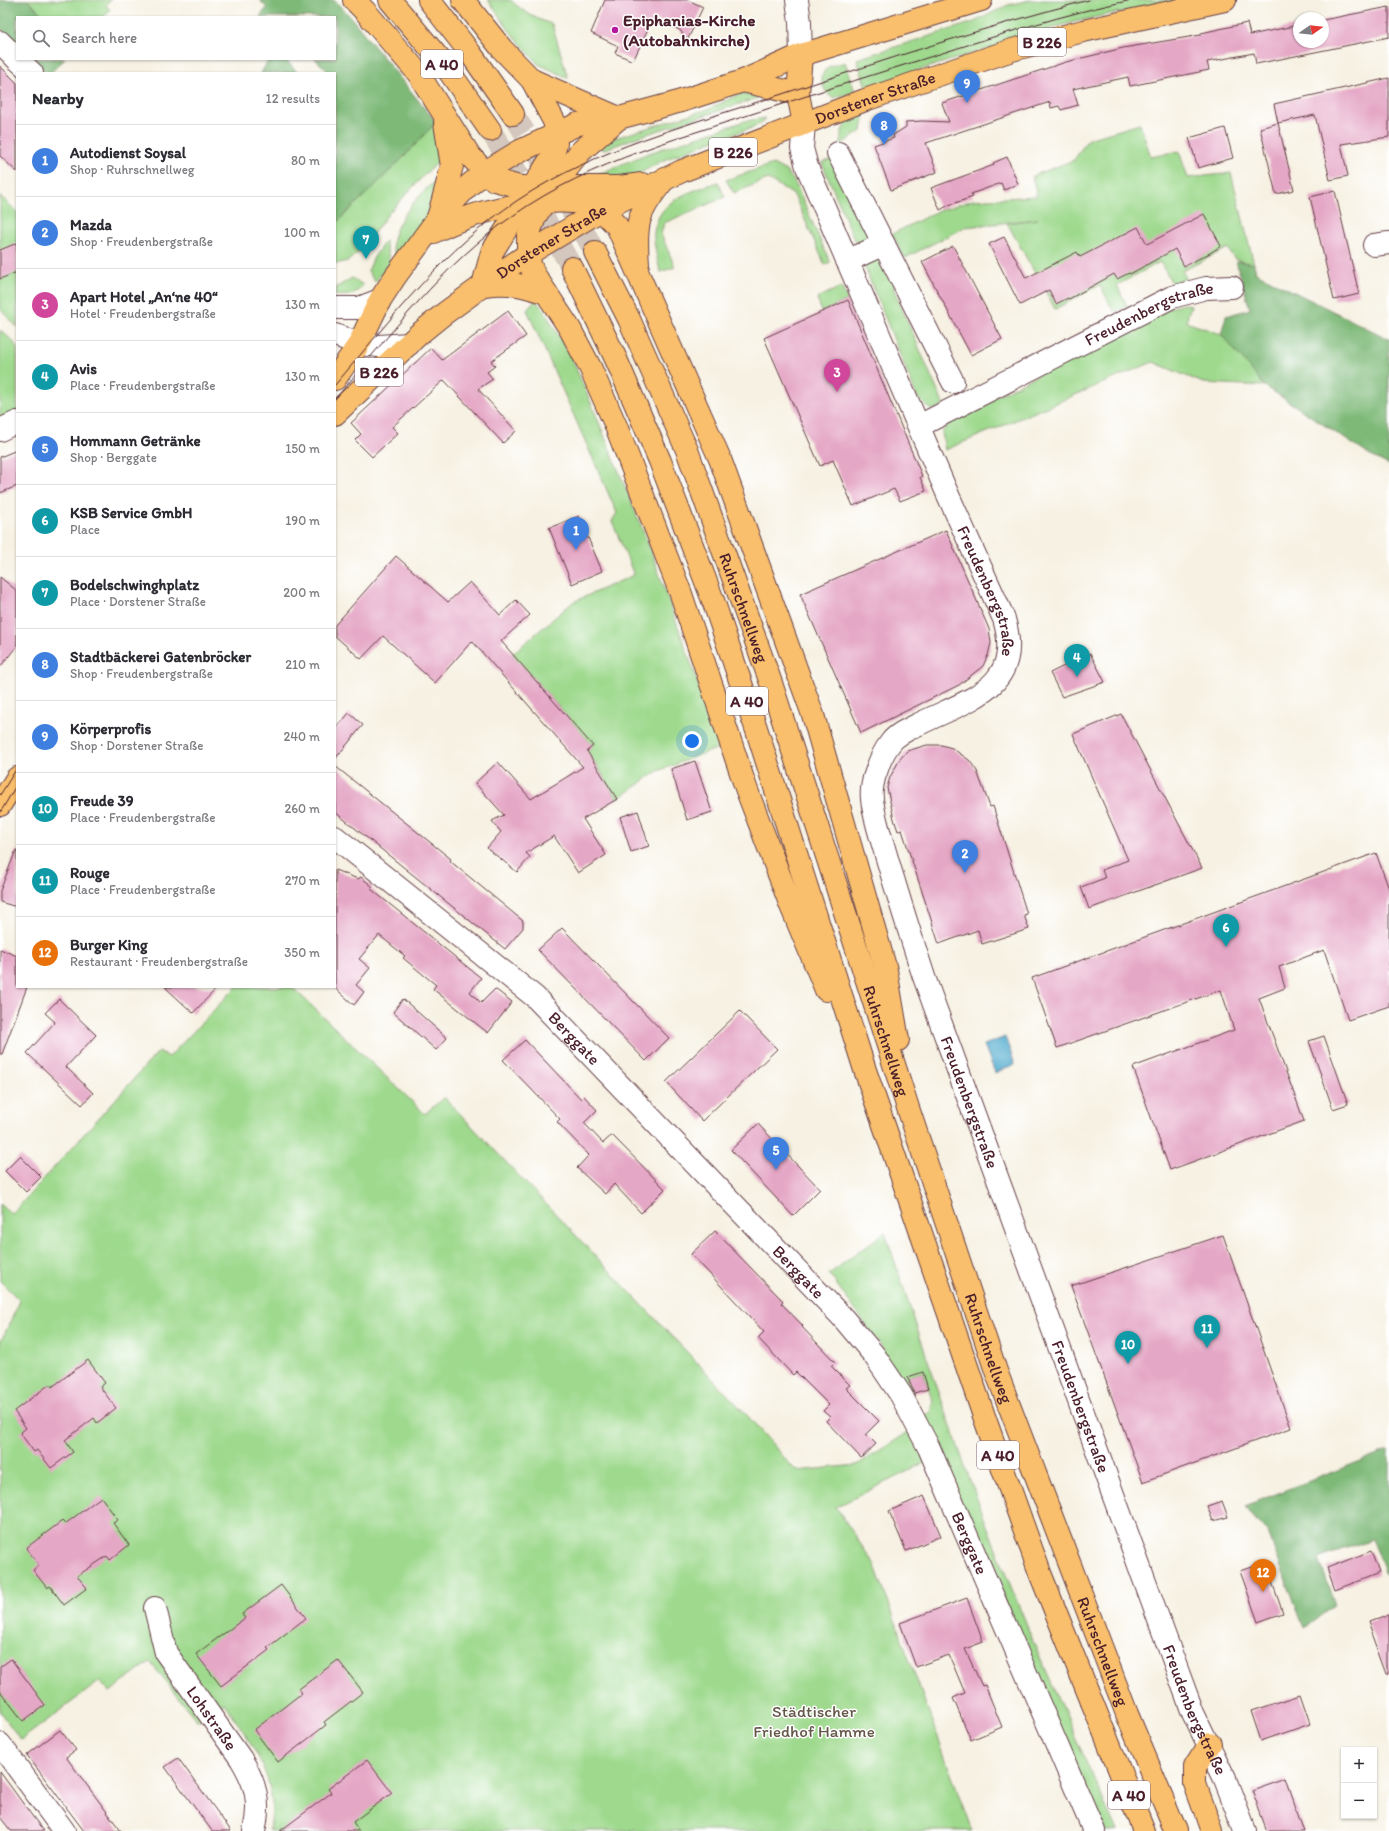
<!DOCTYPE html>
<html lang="en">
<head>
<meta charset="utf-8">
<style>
  :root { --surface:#fff; --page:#f7f7f7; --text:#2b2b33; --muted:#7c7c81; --line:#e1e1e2; --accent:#b5179e }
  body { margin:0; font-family:Itim,sans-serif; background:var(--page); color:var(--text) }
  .controls { position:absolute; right:12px; bottom:12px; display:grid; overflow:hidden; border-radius:0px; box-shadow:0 1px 3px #0004 }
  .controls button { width:36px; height:36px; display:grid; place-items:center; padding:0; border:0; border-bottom:1px solid var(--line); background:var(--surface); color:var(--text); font:20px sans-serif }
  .compass { position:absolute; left:1293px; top:12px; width:36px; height:36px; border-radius:50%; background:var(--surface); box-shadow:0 1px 3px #0004; rotate:76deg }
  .you { position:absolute; left:692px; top:741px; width:14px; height:14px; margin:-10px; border:3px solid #fff; border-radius:50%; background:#1a73e8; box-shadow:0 0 0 6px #1a73e833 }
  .badge { display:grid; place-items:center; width:26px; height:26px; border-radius:50%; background:var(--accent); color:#fff; font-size:13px; font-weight:700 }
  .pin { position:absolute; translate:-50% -33px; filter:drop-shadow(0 1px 2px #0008) }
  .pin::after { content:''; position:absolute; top:21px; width:14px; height:12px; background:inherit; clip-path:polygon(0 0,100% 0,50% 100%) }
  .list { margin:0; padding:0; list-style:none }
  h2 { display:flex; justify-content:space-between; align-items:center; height:52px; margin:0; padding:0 16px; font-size:17px }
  h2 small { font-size:13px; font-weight:400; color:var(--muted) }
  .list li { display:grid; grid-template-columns:26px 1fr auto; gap:12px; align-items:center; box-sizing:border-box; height:72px; padding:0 16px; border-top:1px solid var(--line) }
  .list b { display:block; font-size:15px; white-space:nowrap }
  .list p { margin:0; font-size:13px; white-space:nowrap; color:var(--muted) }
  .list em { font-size:13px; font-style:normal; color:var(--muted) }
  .icon { flex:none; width:22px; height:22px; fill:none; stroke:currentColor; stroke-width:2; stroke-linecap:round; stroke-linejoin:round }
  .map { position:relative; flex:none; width:1389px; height:1831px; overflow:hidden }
  .search { position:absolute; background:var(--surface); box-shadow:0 1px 3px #0004; left:16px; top:16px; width:320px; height:44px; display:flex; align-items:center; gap:10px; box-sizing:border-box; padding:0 14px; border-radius:0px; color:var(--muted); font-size:15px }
  .panel { position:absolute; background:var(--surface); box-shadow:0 1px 3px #0004; left:16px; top:72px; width:320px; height:916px; border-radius:0px }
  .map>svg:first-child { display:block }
  .green { fill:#9ed98d; stroke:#747c5c }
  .forest { fill:#7eb978; stroke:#646c52 }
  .water { fill:#4faacd; stroke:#4c647c }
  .building { fill:#e5a7c6 }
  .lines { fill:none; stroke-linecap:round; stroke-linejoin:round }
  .highway-tunnel { stroke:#d4c7bd; stroke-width:22; stroke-dasharray:22 11; stroke-linecap:butt }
  .minor-casing { stroke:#643e46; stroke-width:24 }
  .major-casing { stroke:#643e46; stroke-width:24 }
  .highway-casing { stroke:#643e46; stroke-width:24 }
  .minor { stroke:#fff; stroke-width:22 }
  .major { stroke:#f9bf6d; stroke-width:22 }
  .highway { stroke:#f9bf6d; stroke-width:22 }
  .tram { stroke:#4a1f2b; stroke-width:1 }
  .poi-dot { fill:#b5179e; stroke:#fff; stroke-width:1.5 }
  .labels { text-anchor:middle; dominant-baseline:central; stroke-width:3; stroke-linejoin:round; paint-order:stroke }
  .shield { fill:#fff; stroke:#80626b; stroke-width:1 }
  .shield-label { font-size:16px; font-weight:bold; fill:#4a1f2b }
  .poi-label { font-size:17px; font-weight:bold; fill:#4a1f2b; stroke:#fff; text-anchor:start }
  .street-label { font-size:17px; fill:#4a1f2b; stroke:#fff }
  .park-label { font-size:17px; fill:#635748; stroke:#fff }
</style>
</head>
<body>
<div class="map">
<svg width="1389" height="1831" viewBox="0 0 1389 1831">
  <rect width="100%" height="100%" fill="#fff"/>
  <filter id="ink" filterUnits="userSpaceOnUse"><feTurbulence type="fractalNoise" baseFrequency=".025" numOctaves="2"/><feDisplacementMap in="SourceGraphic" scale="8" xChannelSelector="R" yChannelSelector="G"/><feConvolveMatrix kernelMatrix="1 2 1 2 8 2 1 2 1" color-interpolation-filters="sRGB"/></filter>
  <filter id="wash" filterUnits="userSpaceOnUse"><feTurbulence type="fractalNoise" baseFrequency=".012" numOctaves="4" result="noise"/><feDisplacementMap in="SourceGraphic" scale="16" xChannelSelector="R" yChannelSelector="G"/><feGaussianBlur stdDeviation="0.9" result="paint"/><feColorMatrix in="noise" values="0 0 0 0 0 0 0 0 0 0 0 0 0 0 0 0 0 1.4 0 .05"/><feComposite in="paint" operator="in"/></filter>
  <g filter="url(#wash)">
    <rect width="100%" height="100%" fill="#f6f1e2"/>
    <path class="green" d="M27,0H111L106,5L110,10L104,17H45Z
      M488,0H511C521,11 538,20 552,24L568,78L538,64L511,33Z
      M1030,0H1184L1105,15L1066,24L866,87L857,59L974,22L1008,5Z
      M845,62L855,92L833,98C824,92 823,87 821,76L828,67Z
      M739,94L754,96L758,98L638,137L603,150L602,146L612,139L711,108Z
      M862,114L864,119L862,131L841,144C839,128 847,120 862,114Z
      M765,118L761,123L749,129L709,142L662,161L633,177L594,181V176L646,154L745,121Z
      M436,122L441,160L426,173L388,214L363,248L348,261L335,264V224L400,161Z
      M1140,124L1151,157L1179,151L1188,178L1231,173L1254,264C1240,261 1233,261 1228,248L1182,271L1186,278L1172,283L1160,262L1117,285L1127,306L1114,312L1100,285L1055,309L1007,223L1038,219L965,227L905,258L892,234L938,211L973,200L1037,196L1032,176L1074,160L1088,139Z
      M834,158L874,239L860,245L855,241L822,163Z
      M773,164L786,171L794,181L830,262L825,265L794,195L768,179L734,193L726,180Z
      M441,176L433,215L396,256C380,233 424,189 441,176Z
      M718,182L725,197L664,223L661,234L675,267L660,272C658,260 653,244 654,232C659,199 690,192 718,182Z
      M0,196L17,212V327L0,309Z
      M385,241L390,263L375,282L368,271L374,257Z
      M881,252L894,275V290L944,406L931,410L917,397L864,265Z
      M352,278L363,285C355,295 348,297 335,295L337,287Z
      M841,287L848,300L822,312L817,298Z
      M535,301L542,307L572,359L593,408L648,543L721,747L658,771L617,799L594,761L583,767L577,760L593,746L512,654L573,602L634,575L612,521L617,513L527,310Z
      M1184,304L1191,305L1186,322L1221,334L1265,386L1203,383L1153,362L945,450L942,433L947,424L956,417L1166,309Z
      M0,330L14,342L17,349V412L0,420Z
      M236,987H292L425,1114L444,1097L746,1414L796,1471L857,1465L910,1431L926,1462L836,1507L875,1566L972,1831H269C282,1783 250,1741 224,1703L198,1722L150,1662L110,1692L100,1681L21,1740L0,1712V1475L2,1473L0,1470V1343L20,1301L0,1281V1204L12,1214L159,1051L169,1057Z
      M885,1232C927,1359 969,1485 1020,1609C1050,1684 1085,1757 1117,1831H1105L923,1416L930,1412L933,1402L923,1372L908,1377L913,1393L911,1394L882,1352L885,1351L829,1274Z"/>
    <path class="forest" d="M0,0H27L45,17H17V44L0,28Z
      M259,0H334L348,14L436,122L400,161L335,224V73H324L327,70L315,59H335V17H262L260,16L267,8Z
      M32,59H65L50,73H47Z
      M269,59H285L298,73H261Z
      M1236,261L1254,264L1256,273L1389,339V465L1371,456L1265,386L1221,334L1226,316L1250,309Z
      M1389,1450V1572L1386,1573L1372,1539L1319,1558L1335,1605L1304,1628L1268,1533L1256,1522L1245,1506Z"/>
    <path class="water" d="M1005,1037L1015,1064L995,1073L984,1045Z"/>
    <g id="blocks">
      <path class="building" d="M605,0H688L703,7L687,41L680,30L653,18L633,61L615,53L618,46L591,33Z
        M1389,7V37L1256,64L1254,53L1207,62L1209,70L1130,86L1128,77L1073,89L1078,105L1061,110L1059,106L1051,108L1050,102L926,143L937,172L891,190L874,145L894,138L893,135L906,127V122L922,121L949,122L942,103L1066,62L1123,48L1201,35V33L1247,23L1250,35L1299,25V42H1323V20Z
        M0,66L17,83V172L0,156Z
        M1389,78V137L1341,144L1348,176L1330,180L1315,115L1278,123L1274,104Z
        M1278,123L1294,190L1276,194L1260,128Z
        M1225,128L1233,158L1198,168L1189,138Z
        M1007,157L1018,184L1004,190L1001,183L971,194L973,197L949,205L940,210L931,188L994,165L993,163Z
        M1335,191L1359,294L1334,300L1310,197Z
        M1204,214L1221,246L1210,253L1184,266L1175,249L1130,274L1129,273L1117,279L1114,274L1069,299L1068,298L1056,304L1049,290L1020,305L989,244L1004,237L1026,278L1077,252L1080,257L1138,227L1147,244Z
        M17,243V272L0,279V250Z
        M953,246L1002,339L971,355L922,262Z
        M848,300L922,476L920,477L926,491L900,501L894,489L853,506L833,460L820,466L764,338Z
        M508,311L526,336L491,361L495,366L487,372L493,379L478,389L516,431L503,443L444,380L392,427L398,433L372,457L355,440L361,434L351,423L431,348L442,360Z
        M17,450V486L0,493V457Z
        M579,516L602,571L572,584L549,528Z
        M946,530L989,629L991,643L988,655L983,666L959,685L861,733L800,594Z
        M396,556L448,602L470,582L500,615L516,600L530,615L501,641L593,746L587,751L617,799L583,819L606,855L578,873L554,836L526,853L530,857L517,872L487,848L501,832L492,821L504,815L475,783L498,762L531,799L583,767L472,641L435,683L383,636L361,659L335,636V625Z
        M0,577L17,591V646L0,667Z
        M1090,653L1105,682L1062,697L1050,673Z
        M349,713L363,725L335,759V730Z
        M1121,714L1202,868L1089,909L1081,887L1105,878L1102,870L1128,860L1073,734Z
        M927,745H941L952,748L969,760L977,771L990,807L993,806L1027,914L1024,915L1029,929L982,944L978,930L939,944L902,830L898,831L894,819L887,788L890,777L900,759L907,751Z
        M695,761L712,812L687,820L671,769Z
        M335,766L451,859L450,861L523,921V928L505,949L335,812Z
        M638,811L649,846L631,852L620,817Z
        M16,850H17V907L0,902V891Z
        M1376,853L1389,889V1006L1348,1020L1324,950L1279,967L1285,988L1259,998L1304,1121L1170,1170L1133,1067L1234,1030L1221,990L1057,1048L1032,978Z
        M335,870L358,879L361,877L373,887L371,889L481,978L470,992L481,1003L495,989L512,1002L488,1033L433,989L436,985L403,958L405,956L379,935L359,959L370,968L356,985L364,992L354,1005L335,988Z
        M562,928L669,1038L646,1061L538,950Z
        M0,949L17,956V987H27L2,1054H0Z
        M165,987H218L193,1013Z
        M59,999L96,1035L66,1067L93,1093L82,1105L27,1053L55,1022L45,1013Z
        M403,999L447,1038L436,1050L393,1012Z
        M740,1011L777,1049L702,1121L666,1082Z
        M1324,1036L1348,1104L1333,1109L1309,1041Z
        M525,1040L581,1099L584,1096L597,1110L584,1123L603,1143L612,1135L665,1189L641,1213L614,1184L605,1194L577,1168L589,1155L557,1122L560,1119L503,1060Z
        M758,1124L820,1189L793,1216L731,1150Z
        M20,1156L41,1177L26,1192L5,1171Z
        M715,1231L783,1301L781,1303L803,1326L802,1327L835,1362L831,1366L850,1385L846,1388L879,1421L866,1434L876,1444L861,1458L826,1421L830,1417L823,1411L829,1405L796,1372L793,1375L758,1338L764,1332L691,1254Z
        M1223,1235L1291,1428L1143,1482L1071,1286Z
        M88,1360L105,1383L100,1387L116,1408L97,1423L94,1418L65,1440L73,1452L51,1468L37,1450L34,1452L20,1433L26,1428L14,1411L50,1384L52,1387Z
        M923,1372L928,1389L914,1393L908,1377Z
        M924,1496L941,1536L906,1551L889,1511Z
        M101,1497L118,1520L113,1523L129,1545L110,1560L107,1556L77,1576L87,1588L64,1605L50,1586L47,1588L33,1570L39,1565L26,1548L62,1521L65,1524Z
        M1222,1501L1228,1517L1213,1521L1207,1506Z
        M1371,1551L1379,1573L1335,1590L1327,1568Z
        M1265,1562L1283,1613L1258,1622L1240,1571Z
        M281,1585L306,1618L267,1648L269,1650L221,1686L196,1654L245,1618L242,1614Z
        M967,1598L983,1642L965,1649L982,1686L985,1685L1002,1727L971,1740L953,1698L965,1693L949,1655L916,1667L900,1623Z
        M1389,1614V1674H1387L1368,1622Z
        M11,1659L45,1705L23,1721L0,1691V1667Z
        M338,1660L363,1692L324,1722L326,1725L278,1762L254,1730L302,1693L299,1689Z
        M1300,1695L1310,1724L1261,1741L1251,1711Z
        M60,1730L76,1750L66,1757L121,1831H84L27,1755Z
        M178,1758L231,1831H212L165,1767Z
        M367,1760L392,1793L353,1822L359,1831H280L331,1793L328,1789Z
        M0,1772L33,1817L44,1831H11L0,1817Z
        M1286,1779L1304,1831H1267L1252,1791Z"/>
    </g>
  </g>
  <g filter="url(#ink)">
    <use href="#blocks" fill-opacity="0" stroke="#643e46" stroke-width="1"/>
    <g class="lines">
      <path class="highway-tunnel" d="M513,114L557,184L595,252
        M490,130L533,198L572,268"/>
      <defs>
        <g id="minor">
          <path d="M797,0L800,22L801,55"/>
          <path d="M0,42L17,59"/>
          <path d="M17,59L32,73"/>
          <path id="s1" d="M804,124L802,148L807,167L948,495L1004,619C1024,687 970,699 921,723C911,728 898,733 891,742C884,751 879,762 876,772C873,779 871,791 872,799C874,818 881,837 886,855C898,896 911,937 924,977L1179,1675L1193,1713L1225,1779L1245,1831"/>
          <path d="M838,153L953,382"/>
          <path d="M1374,245L1389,243"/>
          <path d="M847,261L884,244"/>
          <path d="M335,308H359L380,300"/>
          <path d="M335,335L359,344L379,346L409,344"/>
          <path id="s2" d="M919,426L1172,297L1206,288L1232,287"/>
          <path d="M0,430L17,422"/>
          <path id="s3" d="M335,837L535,997L843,1318L874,1355L901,1395L929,1448L1094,1831"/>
          <path id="s4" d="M155,1608L166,1653L241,1759C256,1784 261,1802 254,1831"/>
          <path d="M0,1744L64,1831"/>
        </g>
        <g id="major">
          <path d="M801,55L798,94L804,124"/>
          <path d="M743,81L798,94"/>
          <path d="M485,172L494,180L520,187H619L642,184"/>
          <path d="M429,234C440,229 451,223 463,219C494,207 572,192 601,210"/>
          <path d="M528,254V236L535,217L553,187L580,152L619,118"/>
          <path d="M483,285L492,252L553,155L556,144L555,134"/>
          <path d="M335,379L359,344L380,300L395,277L438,218L468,186L485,172L520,151L578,124L619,118L678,102L743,81L801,55L981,0"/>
          <path id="s5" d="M335,414L419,334L445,313L503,271L528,254L601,210L682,171L865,100L1012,50L1083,31L1225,0"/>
          <path d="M0,805L17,778"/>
        </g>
        <g id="highway">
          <path d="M354,0L365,11L418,73L470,156L485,172"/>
          <path d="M390,0L446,67L490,130"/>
          <path d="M429,0L471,54L513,114"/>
          <path d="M463,0L502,49L532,80L555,123V134"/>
          <path d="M532,80L619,118"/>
          <path d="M601,210L617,226L720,459L813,715L886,970L898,1040"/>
          <path d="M438,218L452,166L445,123"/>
          <path id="s6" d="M595,252L629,319L687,450L771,683L909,1111L996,1371L1127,1714L1176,1831"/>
          <path d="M528,254L530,264L534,274L570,329L590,367L616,426L681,594L746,788L791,906L826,990"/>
          <path d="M638,264C635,223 637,213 663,181"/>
          <path d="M572,268L616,359L660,461L714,603L759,737L865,1070L985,1419L1040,1573L1144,1831"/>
          <path d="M483,285C509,282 521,284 546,293"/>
          <path d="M1210,1744L1195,1767V1784L1212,1831"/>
        </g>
      </defs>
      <use href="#minor" class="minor-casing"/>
      <use href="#major" class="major-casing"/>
      <use href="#highway" class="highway-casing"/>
      <use href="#minor" class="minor"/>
      <use href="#major" class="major"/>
      <use href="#highway" class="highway"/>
      <path class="tram" d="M335,385C391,319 445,248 518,200C597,148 688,125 776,96C880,62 983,27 1089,0
        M335,399C391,334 443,264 514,215C592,160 687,136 776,106C828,89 881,72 933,56C999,35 1064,14 1132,0
        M0,795L17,768
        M0,813L17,784"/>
    </g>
  </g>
  <circle class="poi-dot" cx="615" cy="30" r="4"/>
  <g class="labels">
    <g class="shield">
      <rect x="1018" y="28" width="48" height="28" rx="3"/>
      <rect x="421" y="50" width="42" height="28" rx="3"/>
      <rect x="709" y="138" width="48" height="28" rx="3"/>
      <rect x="355" y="358" width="48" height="28" rx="3"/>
      <rect x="726" y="687" width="42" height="28" rx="3"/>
      <rect x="977" y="1441" width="42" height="28" rx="3"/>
      <rect x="1108" y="1781" width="42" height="28" rx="3"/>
    </g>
    <g class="shield-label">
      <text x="1042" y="42">B 226</text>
      <text x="442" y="64">A 40</text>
      <text x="733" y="152">B 226</text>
      <text x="379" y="372">B 226</text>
      <text x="747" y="701">A 40</text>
      <text x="998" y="1455">A 40</text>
      <text x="1129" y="1795">A 40</text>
    </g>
    <g class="poi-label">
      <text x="623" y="20">Epiphanias-Kirche<tspan x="623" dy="20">(Autobahnkirche)</tspan></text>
    </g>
    <g class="street-label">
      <text stroke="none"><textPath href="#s5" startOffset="633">Dorstener Straße</textPath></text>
      <text stroke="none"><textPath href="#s5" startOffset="278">Dorstener Straße</textPath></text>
      <text stroke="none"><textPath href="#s2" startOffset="257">Freudenbergstraße</textPath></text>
      <text stroke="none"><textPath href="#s1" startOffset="505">Freudenbergstraße</textPath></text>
      <text stroke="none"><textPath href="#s6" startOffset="386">Ruhrschnellweg</textPath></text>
      <text stroke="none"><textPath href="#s3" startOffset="313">Berggate</textPath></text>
      <text stroke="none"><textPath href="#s6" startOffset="842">Ruhrschnellweg</textPath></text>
      <text stroke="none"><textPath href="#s1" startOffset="1104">Freudenbergstraße</textPath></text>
      <text stroke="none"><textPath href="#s3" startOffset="637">Berggate</textPath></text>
      <text stroke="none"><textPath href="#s6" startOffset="1166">Ruhrschnellweg</textPath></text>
      <text stroke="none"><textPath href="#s1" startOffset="1428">Freudenbergstraße</textPath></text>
      <text stroke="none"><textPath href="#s3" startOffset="961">Berggate</textPath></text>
      <text stroke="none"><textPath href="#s6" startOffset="1490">Ruhrschnellweg</textPath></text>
      <text stroke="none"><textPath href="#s1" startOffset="1752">Freudenbergstraße</textPath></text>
      <text stroke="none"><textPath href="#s4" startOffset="126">Lohstraße</textPath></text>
    </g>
    <g class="park-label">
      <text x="814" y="1711">Städtischer<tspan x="814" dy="20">Friedhof Hamme</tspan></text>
    </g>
  </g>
</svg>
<div class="controls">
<button>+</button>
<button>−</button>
</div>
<svg class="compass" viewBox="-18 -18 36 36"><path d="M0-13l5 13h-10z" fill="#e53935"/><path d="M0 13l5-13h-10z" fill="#7c7c81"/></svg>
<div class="you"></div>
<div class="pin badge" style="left:576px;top:550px;background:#3f7fe0">1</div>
<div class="pin badge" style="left:965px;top:873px;background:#3f7fe0">2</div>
<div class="pin badge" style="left:837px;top:392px;background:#d1479c">3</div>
<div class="pin badge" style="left:1077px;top:677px;background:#0f9aa8">4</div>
<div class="pin badge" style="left:776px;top:1170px;background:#3f7fe0">5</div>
<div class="pin badge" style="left:1226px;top:947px;background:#0f9aa8">6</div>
<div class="pin badge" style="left:366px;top:259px;background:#0f9aa8">7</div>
<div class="pin badge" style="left:884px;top:145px;background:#3f7fe0">8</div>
<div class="pin badge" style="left:967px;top:103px;background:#3f7fe0">9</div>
<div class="pin badge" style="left:1128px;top:1364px;background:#0f9aa8">10</div>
<div class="pin badge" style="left:1207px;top:1348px;background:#0f9aa8">11</div>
<div class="pin badge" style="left:1263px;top:1592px;background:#e8710a">12</div>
<div class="search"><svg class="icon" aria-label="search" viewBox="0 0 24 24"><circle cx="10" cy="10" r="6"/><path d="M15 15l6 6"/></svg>Search here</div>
<section class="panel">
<h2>Nearby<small>12 results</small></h2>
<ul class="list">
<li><span class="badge" style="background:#3f7fe0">1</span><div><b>Autodienst Soysal</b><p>Shop · Ruhrschnellweg</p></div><em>80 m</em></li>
<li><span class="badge" style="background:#3f7fe0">2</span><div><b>Mazda</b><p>Shop · Freudenbergstraße</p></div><em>100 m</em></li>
<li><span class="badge" style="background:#d1479c">3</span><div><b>Apart Hotel „An‘ne 40“</b><p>Hotel · Freudenbergstraße</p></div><em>130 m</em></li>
<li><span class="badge" style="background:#0f9aa8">4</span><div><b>Avis</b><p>Place · Freudenbergstraße</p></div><em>130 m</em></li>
<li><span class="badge" style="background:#3f7fe0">5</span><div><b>Hommann Getränke</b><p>Shop · Berggate</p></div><em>150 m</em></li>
<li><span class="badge" style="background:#0f9aa8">6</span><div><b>KSB Service GmbH</b><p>Place</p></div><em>190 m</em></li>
<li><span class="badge" style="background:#0f9aa8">7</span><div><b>Bodelschwinghplatz</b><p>Place · Dorstener Straße</p></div><em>200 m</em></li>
<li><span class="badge" style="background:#3f7fe0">8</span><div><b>Stadtbäckerei Gatenbröcker</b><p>Shop · Freudenbergstraße</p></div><em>210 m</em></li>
<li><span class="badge" style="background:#3f7fe0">9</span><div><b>Körperprofis</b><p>Shop · Dorstener Straße</p></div><em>240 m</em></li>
<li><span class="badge" style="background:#0f9aa8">10</span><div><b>Freude 39</b><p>Place · Freudenbergstraße</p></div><em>260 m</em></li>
<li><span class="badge" style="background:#0f9aa8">11</span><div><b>Rouge</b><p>Place · Freudenbergstraße</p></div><em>270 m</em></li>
<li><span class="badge" style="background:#e8710a">12</span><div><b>Burger King</b><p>Restaurant · Freudenbergstraße</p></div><em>350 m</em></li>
</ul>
</section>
</div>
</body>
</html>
